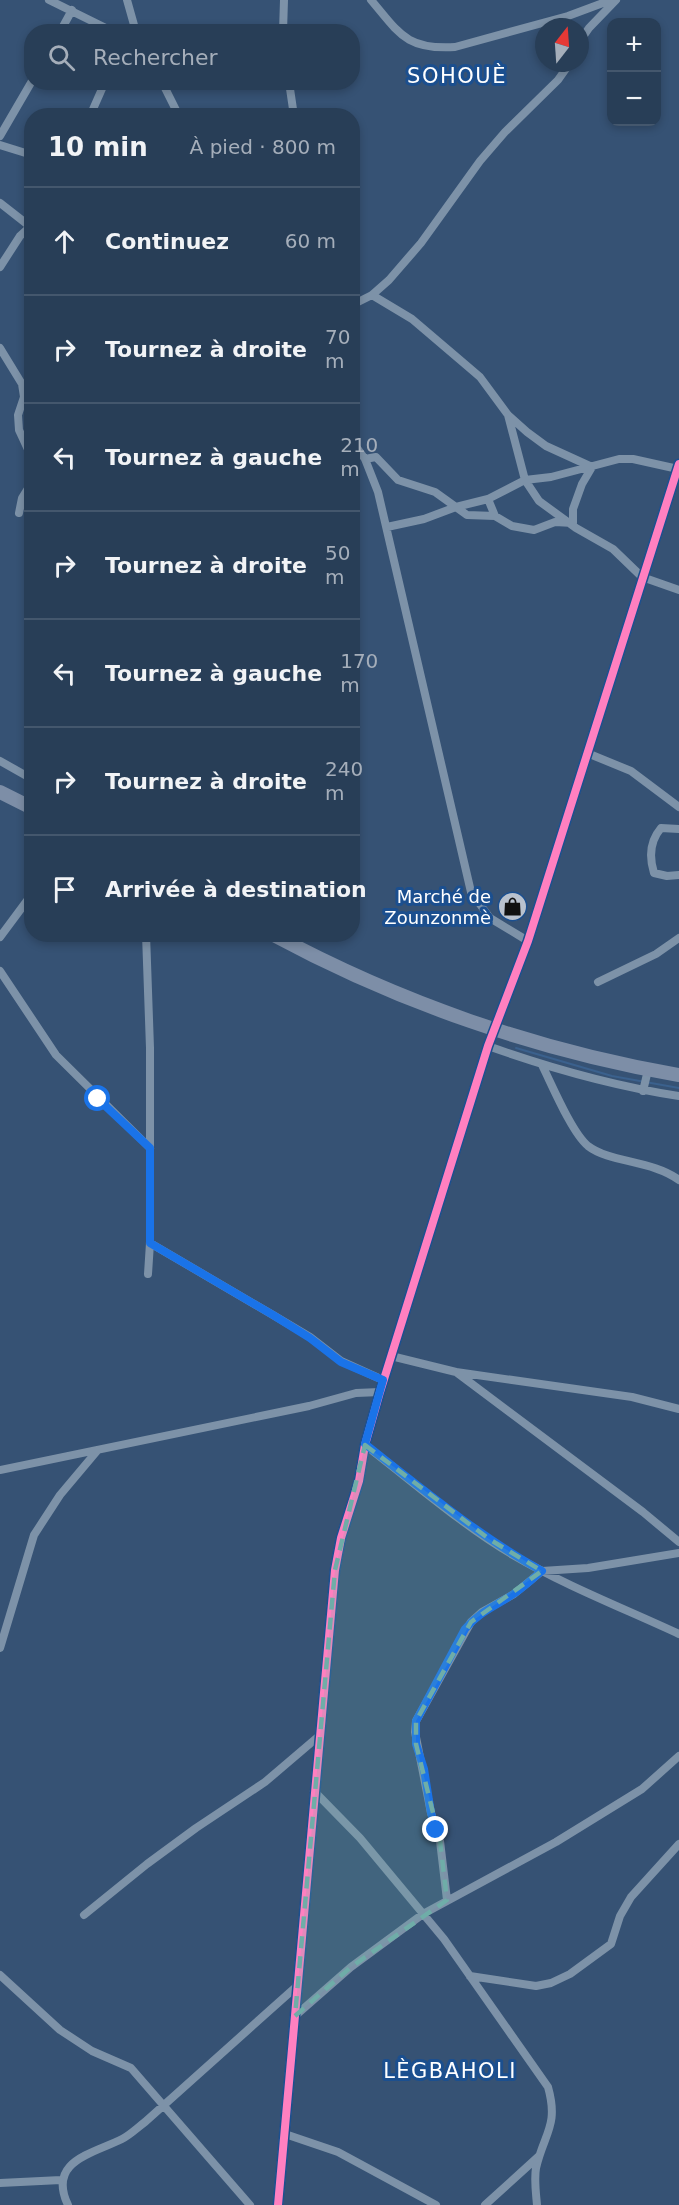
<!DOCTYPE html>
<html lang="fr">
<head>
<meta charset="utf-8">
<style>
  :root { --surface:#283e57; --page:#30455d; --text:#f1f3f6; --muted:#a5aeba; --line:#44576d }
  body { margin:0; font-family:"DejaVu Sans",sans-serif; background:var(--page); color:var(--text) }
  .controls { position:absolute; right:18px; top:18px; display:grid; overflow:hidden; border-radius:12px; box-shadow:0 3px 9px #0003 }
  .controls button { width:54px; height:54px; display:grid; place-items:center; padding:0; border:0; border-bottom:2px solid var(--line); background:var(--surface); color:var(--text); font:30px sans-serif }
  .compass { position:absolute; left:535px; top:18px; width:54px; height:54px; border-radius:50%; background:var(--surface); box-shadow:0 3px 9px #0003; rotate:17deg }
  .stop { position:absolute; width:18px; height:18px; margin:-14px; border:4px solid #1a73e8; border-radius:50%; background:#fff }
  .stop.end { background:#1a73e8; border-color:#fff; box-shadow:0 2px 6px #0008 }
  .list { margin:0; padding:0; list-style:none }
  h2 { display:flex; justify-content:space-between; align-items:center; height:78px; margin:0; padding:0 24px; font-size:26px }
  h2 small { font-size:20px; font-weight:400; color:var(--muted) }
  .list li { display:grid; grid-template-columns:39px 1fr auto; gap:18px; align-items:center; box-sizing:border-box; height:108px; padding:0 24px; border-top:2px solid var(--line) }
  .list b { display:block; font-size:22px; white-space:nowrap }
  .list em { font-size:20px; font-style:normal; color:var(--muted) }
  .icon { flex:none; width:33px; height:33px; fill:none; stroke:currentColor; stroke-width:2; stroke-linecap:round; stroke-linejoin:round }
  .map { position:relative; flex:none; width:679px; height:2205px; overflow:hidden }
  .search { position:absolute; background:var(--surface); box-shadow:0 3px 9px #0003; left:24px; top:24px; width:336px; height:66px; display:flex; align-items:center; gap:15px; box-sizing:border-box; padding:0 21px; border-radius:24px; color:var(--muted); font-size:22px }
  .panel { position:absolute; background:var(--surface); box-shadow:0 3px 9px #0003; left:24px; top:108px; width:336px; height:834px; border-radius:24px }
  .map>svg:first-child { display:block }
  .lines { fill:none; stroke-linecap:round; stroke-linejoin:round }
  .stream { stroke:#3b618d; stroke-width:2 }
  .minor { stroke:#7d92a8; stroke-width:8 }
  .tertiary { stroke:#7d92a8; stroke-width:10 }
  .primary { stroke:#7d8ea7; stroke-width:14 }
  .cycleway-casing { stroke:#1b4f8f; stroke-width:11 }
  .cycleway { stroke:#ff80c0; stroke-width:8 }
  .route { stroke:#1a73e8; stroke-width:8 }
  .marked { fill:#6fada8; fill-opacity:0.2; stroke:#6fada8; stroke-width:4.5; stroke-dasharray:12 8; stroke-linejoin:round }
  .labels { text-anchor:middle; dominant-baseline:central; stroke-width:6; stroke-linejoin:round; paint-order:stroke }
  .poi-label { font-size:18px; fill:#fff; stroke:#1b4f8f; text-anchor:end }
  .quarter-label { font-size:21px; letter-spacing:1.5px; fill:#fff; stroke:#1b4f8f }
</style>
</head>
<body>
<div class="map">
<svg width="679" height="2205" viewBox="0 0 679 2205">
  <rect width="100%" height="100%" fill="#365274"/>
  <g class="lines">
    <path class="stream" d="M516,1048L612,1076L679,1088"/>
    <path class="minor" d="M49,0L114,32
      M127,0L136,32
      M371,0C399,33 406,50 455,47L568,16L611,0
      M60,32L72,10
      M283,32L284,0
      M580,41L589,28L616,0
      M162,82L179,116
      M289,82L294,116
      M90,116L105,82
      M0,136L32,81
      M0,145L32,155
      M0,203L32,228
      M0,267L20,236L32,225
      M352,305L372,295L389,280L421,243L480,161L505,132L558,80L570,63
      M0,348L22,384L24,397L18,415L19,430L32,458
      M508,415L525,480L539,501L576,528L613,549L642,577L679,590
      M352,441L365,459L378,492L471,892L490,918L528,941
      M365,459L376,457L398,480L435,492L467,515L495,516L512,526L534,530L555,522L573,523V509L582,484L592,467L546,446L527,432L508,415L480,377L466,365L412,319L372,295
      M488,499L495,516
      M19,513L22,498L32,482
      M387,527L424,519L456,507L488,499L525,480L551,477L619,459H633L678,469
      M587,753L631,771L679,807
      M0,761L32,779
      M679,829L661,828C650,841 649,857 654,873L667,876L679,875
      M146,934L150,1048V1243L148,1274
      M0,937L32,894
      M0,971L56,1055L150,1148
      M598,982L656,954L679,938
      M488,1046C550,1068 614,1086 679,1096
      M542,1065C552,1085 572,1133 588,1146C610,1163 652,1160 679,1180
      M643,1091L648,1070
      M150,1243L273,1315L310,1337L341,1361L383,1380
      M391,1356L456,1372L632,1397L679,1409
      M456,1372L643,1512L679,1542
      M365,1445C412,1481 462,1525 513,1555C566,1586 623,1608 679,1634
      M0,1470L309,1406L356,1393L380,1392
      M0,1648L34,1535L60,1495L97,1451
      M314,1791L360,1838L444,1939L548,2087C559,2126 544,2133 536,2168C534,2180 536,2193 537,2205
      M447,1900L440,1841L431,1813L415,1732L416,1721L471,1622L482,1612L514,1594L542,1571L588,1568L679,1553
      M84,1915L147,1864L196,1828L265,1782L319,1736
      M0,1975L60,2030L92,2051L131,2068L250,2205
      M470,1976L536,1986L551,1983L570,1974L611,1944L620,1916L631,1897L679,1844
      M295,2016L351,1967L423,1914L556,1842L642,1789L679,1756
      M285,2134L338,2152L436,2205
      M0,2183L61,2180
      M68,2205C47,2161 92,2154 122,2139C130,2135 137,2128 145,2122L297,1986
      M485,2205L539,2156"/>
    <path class="tertiary" d="M278,2205L335,1570L341,1538L359,1481L365,1445L380,1392L488,1046L528,941L679,464"/>
    <path class="primary" d="M0,792L32,808
      M272,934C398,1002 538,1051 679,1075"/>
    <defs>
      <path id="cycleway" d="M278,2205L335,1570L341,1538L359,1481L365,1445L380,1392L488,1046L528,941L679,464"/>
    </defs>
    <use href="#cycleway" class="cycleway-casing"/>
    <use href="#cycleway" class="cycleway"/>
  </g>
  <g class="lines">
    <path class="route" d="M98,1099L150,1148V1243L273,1315L310,1338L341,1362L383,1380L365,1444C422,1489 479,1536 542,1571C532,1579 523,1588 512,1595C495,1606 478,1613 465,1629L416,1721V1744L424,1769L431,1813L436,1830"/>
  </g>
  <path class="marked" d="M365,1445L489,1539L542,1571L471,1622L416,1721V1744L440,1841L447,1900L351,1967L295,2016L335,1570Z"/>
  <defs>
    <symbol id="shop-disc" viewBox="-11 -11 22 22"><circle r="9.5" fill="#b9c2ce" stroke="#1b4f8f"/><path d="M-5-2.5h2.3a2.7 3.5 0 0 1 5.4 0H5L5.5 6h-11ZM-1.5-2.5h3a1.5 2.3 0 0 0-3 0Z" fill="#111"/></symbol>
  </defs>
  <g fill-rule="evenodd">
    <use href="#shop-disc" x="496" y="890" width="33" height="33"/>
  </g>
  <g class="labels">
    <g class="poi-label">
      <text x="491" y="896">Marché de<tspan x="491" dy="21">Zounzonmè</tspan></text>
    </g>
    <g class="quarter-label">
      <text x="457" y="76">SOHOUÈ</text>
      <text x="450" y="2071">LÈGBAHOLI</text>
    </g>
  </g>
</svg>
<div class="controls">
<button>+</button>
<button>−</button>
</div>
<svg class="compass" viewBox="-18 -18 36 36"><path d="M0-13l5 13h-10z" fill="#e53935"/><path d="M0 13l5-13h-10z" fill="#a5aeba"/></svg>
<div class="stop" style="left:98px;top:1099px"></div>
<div class="stop end" style="left:436px;top:1830px"></div>
<div class="search"><svg class="icon" aria-label="search" viewBox="0 0 24 24"><circle cx="10" cy="10" r="6"/><path d="M15 15l6 6"/></svg>Rechercher</div>
<section class="panel">
<h2>10 min<small>À pied · 800 m</small></h2>
<ul class="list">
<li><svg class="icon" aria-label="ahead" viewBox="0 0 24 24"><path d="M12 20V5M6 11l6-6 6 6"/></svg><div><b>Continuez</b></div><em>60 m</em></li>
<li><svg class="icon" aria-label="right" viewBox="0 0 24 24"><path d="M7 20v-9h11M14 6l5 5-5 5"/></svg><div><b>Tournez à droite</b></div><em>70 m</em></li>
<li><svg class="icon" aria-label="left" viewBox="0 0 24 24"><path d="M17 20v-9H6M10 6l-5 5 5 5"/></svg><div><b>Tournez à gauche</b></div><em>210 m</em></li>
<li><svg class="icon" aria-label="right" viewBox="0 0 24 24"><path d="M7 20v-9h11M14 6l5 5-5 5"/></svg><div><b>Tournez à droite</b></div><em>50 m</em></li>
<li><svg class="icon" aria-label="left" viewBox="0 0 24 24"><path d="M17 20v-9H6M10 6l-5 5 5 5"/></svg><div><b>Tournez à gauche</b></div><em>170 m</em></li>
<li><svg class="icon" aria-label="right" viewBox="0 0 24 24"><path d="M7 20v-9h11M14 6l5 5-5 5"/></svg><div><b>Tournez à droite</b></div><em>240 m</em></li>
<li><svg class="icon" aria-label="arrive" viewBox="0 0 24 24"><path d="M6 21V4h12l-3 4 3 4H6"/></svg><div><b>Arrivée à destination</b></div></li>
</ul>
</section>
</div>
</body>
</html>
